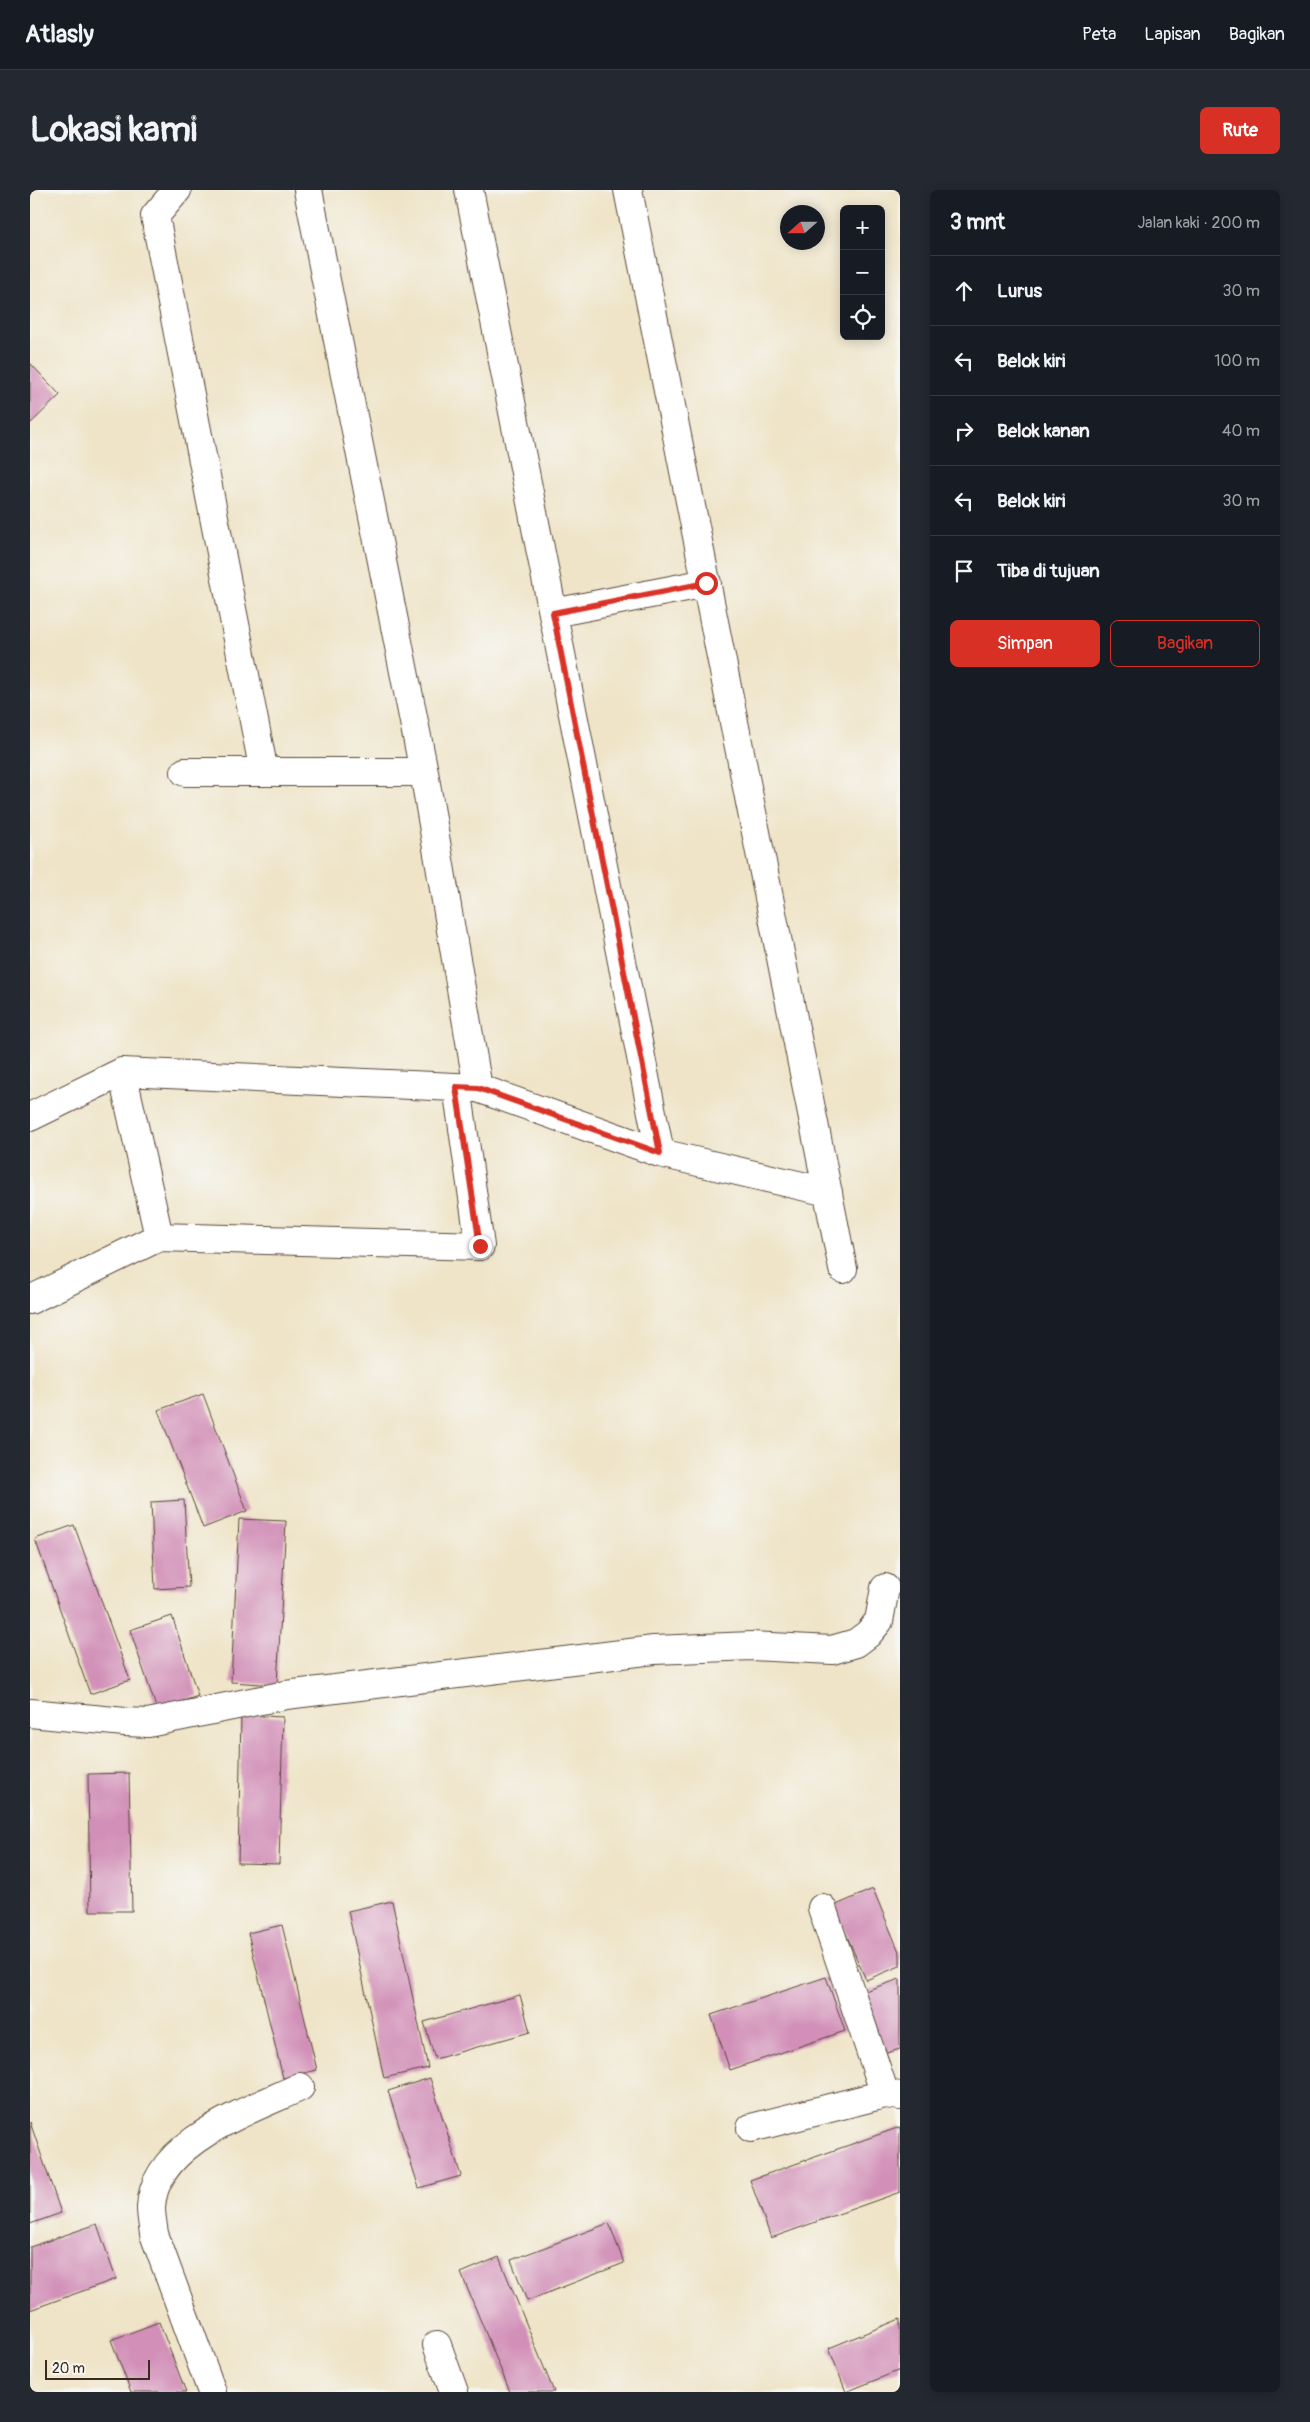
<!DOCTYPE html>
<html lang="id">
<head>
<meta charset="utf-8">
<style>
  :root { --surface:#171b24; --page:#242831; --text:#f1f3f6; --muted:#9ea1a6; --line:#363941; --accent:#d93025 }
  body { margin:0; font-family:Pangolin,sans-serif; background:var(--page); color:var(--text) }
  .controls { position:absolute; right:15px; top:15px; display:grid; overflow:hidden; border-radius:8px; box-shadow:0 2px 12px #0003 }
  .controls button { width:45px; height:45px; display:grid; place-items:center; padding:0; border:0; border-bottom:1px solid var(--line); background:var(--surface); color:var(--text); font:25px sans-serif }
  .compass { position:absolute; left:750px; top:15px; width:45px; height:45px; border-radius:50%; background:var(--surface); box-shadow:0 2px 12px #0003; rotate:249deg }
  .scale { position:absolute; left:15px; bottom:12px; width:105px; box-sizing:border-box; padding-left:5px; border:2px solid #3b2a1e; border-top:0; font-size:14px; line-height:18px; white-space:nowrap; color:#3b2a1e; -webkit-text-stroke:4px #f6f6f2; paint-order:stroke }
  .stop { position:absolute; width:15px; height:15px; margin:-11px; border:4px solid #d93025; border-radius:50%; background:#fff }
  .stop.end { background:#d93025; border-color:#fff; box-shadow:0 1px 5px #0008 }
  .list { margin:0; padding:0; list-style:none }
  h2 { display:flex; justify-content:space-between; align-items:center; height:65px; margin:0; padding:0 20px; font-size:21px }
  h2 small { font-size:16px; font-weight:400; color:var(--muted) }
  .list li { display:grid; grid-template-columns:32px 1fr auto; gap:15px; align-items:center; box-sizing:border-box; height:70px; padding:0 20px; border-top:1px solid var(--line) }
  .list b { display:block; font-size:19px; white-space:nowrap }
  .list em { font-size:16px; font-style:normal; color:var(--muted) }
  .actions { display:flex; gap:10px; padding:15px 20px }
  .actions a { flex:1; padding:11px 0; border:1px solid var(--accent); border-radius:8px; text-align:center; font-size:18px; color:var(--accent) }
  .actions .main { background:var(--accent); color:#fff }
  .icon { flex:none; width:28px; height:28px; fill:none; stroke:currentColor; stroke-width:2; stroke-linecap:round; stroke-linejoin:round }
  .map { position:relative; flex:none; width:870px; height:2202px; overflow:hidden; border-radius:8px }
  header { display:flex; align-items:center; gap:30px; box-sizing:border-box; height:70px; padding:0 25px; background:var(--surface); border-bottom:1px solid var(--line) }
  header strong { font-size:24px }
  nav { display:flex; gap:28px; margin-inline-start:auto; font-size:18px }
  .intro { display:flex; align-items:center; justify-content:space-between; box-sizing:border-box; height:120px; padding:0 30px }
  h1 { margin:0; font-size:35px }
  .button { padding:12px 22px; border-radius:8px; background:var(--accent); color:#fff; font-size:18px; font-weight:700 }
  main { display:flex; gap:30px; padding:0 30px }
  aside { flex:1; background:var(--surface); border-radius:8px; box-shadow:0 2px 12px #0003 }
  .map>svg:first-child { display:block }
  .building { fill:#d290b8 }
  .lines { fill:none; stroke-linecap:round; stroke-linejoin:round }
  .minor-casing { stroke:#564638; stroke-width:30 }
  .minor { stroke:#fff; stroke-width:28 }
  .route { stroke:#d93025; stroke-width:6 }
</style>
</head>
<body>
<header>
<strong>Atlasly</strong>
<nav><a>Peta</a><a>Lapisan</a><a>Bagikan</a></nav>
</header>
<div class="intro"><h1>Lokasi kami</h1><a class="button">Rute</a></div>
<main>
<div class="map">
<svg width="870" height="2202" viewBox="0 0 870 2202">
  <rect width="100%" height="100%" fill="#f6f6f2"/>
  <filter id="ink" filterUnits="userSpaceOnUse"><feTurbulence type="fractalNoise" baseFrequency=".02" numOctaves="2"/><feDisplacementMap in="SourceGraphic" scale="10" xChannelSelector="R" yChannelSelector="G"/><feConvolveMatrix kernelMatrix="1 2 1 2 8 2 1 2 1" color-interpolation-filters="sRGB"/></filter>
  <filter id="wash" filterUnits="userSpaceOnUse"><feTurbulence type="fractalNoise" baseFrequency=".0096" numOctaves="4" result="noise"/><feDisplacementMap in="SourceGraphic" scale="20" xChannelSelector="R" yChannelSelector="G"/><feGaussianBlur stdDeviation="1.12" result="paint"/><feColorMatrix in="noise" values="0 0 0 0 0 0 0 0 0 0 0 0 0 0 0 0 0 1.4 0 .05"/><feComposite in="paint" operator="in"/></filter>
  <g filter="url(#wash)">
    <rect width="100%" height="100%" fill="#efe4c8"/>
    <g id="blocks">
      <path class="building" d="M0,173L30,205L0,234Z
        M173,1204L217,1321L173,1338L128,1220Z
        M154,1310L159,1397L125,1399L121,1312Z
        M209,1329L256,1331L247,1495L201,1492Z
        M44,1335L100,1490L60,1504L5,1349Z
        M142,1426L168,1506L127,1520L100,1440Z
        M211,1525L253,1527L249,1674L208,1673Z
        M99,1583L102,1721H60L58,1584Z
        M843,1699L870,1764V1776L836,1790L804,1716Z
        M362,1711L398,1878L354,1888L318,1721Z
        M252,1735L287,1880L253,1888L218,1743Z
        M796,1787L815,1841L700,1880L681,1825Z
        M870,1789V1859L847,1866L826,1804Z
        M490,1805L500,1842L405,1869L394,1832Z
        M400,1888L431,1986L389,1998L358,1901Z
        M0,1932L31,2023L0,2034Z
        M870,1937V2002L741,2048L720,1990Z
        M579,2033L594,2073L497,2111L481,2070Z
        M67,2034L86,2089L0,2120V2057Z
        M469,2067L524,2202H480L431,2083Z
        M870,2129V2180L816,2202L799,2158Z
        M129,2132L156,2202H101L81,2150Z"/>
    </g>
  </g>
  <g filter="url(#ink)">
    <use href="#blocks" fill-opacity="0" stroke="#564638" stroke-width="1"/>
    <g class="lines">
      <defs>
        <path id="minor" d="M147,0L125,26L234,582
          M278,0L394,582L448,898
          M439,0L630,963
          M598,0L813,1079
          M523,423L677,393
          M155,582H394
          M92,882L129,1047
          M0,927L92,882L448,898L630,963L798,1002
          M0,1110L129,1047L450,1056L427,897
          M0,1523L95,1532L118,1533L256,1505L624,1460L722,1456L802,1460L826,1453L838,1444L849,1431L855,1398
          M792,1718L855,1904
          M721,1938L855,1904L870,1906
          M407,2155L424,2202
          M182,2202L124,2044C123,2036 121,2026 121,2018C123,1952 221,1920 270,1897"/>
      </defs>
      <use href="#minor" class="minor-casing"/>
      <use href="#minor" class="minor"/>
    </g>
  </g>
  <g class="lines" filter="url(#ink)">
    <path class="route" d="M450,1056L426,897L448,898L630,963L523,423L676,393"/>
  </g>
</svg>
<div class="controls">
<button>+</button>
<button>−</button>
<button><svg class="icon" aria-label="locate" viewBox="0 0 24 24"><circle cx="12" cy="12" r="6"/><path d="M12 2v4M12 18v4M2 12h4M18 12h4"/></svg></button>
</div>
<svg class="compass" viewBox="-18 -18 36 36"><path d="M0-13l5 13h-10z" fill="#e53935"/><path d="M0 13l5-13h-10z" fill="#9ea1a6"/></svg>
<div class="scale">20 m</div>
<div class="stop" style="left:676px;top:393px"></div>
<div class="stop end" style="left:450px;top:1056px"></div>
</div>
<aside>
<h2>3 mnt<small>Jalan kaki · 200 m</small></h2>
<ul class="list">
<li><svg class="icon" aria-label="ahead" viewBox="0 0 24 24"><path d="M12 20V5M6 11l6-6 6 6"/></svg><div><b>Lurus</b></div><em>30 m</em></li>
<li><svg class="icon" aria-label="left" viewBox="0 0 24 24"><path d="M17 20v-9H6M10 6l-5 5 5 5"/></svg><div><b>Belok kiri</b></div><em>100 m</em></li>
<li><svg class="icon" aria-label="right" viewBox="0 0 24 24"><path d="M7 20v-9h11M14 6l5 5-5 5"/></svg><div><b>Belok kanan</b></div><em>40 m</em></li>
<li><svg class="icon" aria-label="left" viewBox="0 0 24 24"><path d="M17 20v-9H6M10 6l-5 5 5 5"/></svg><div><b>Belok kiri</b></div><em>30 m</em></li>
<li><svg class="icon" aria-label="arrive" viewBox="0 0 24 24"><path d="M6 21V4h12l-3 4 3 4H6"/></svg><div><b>Tiba di tujuan</b></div></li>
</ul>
<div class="actions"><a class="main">Simpan</a><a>Bagikan</a></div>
</aside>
</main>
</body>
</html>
